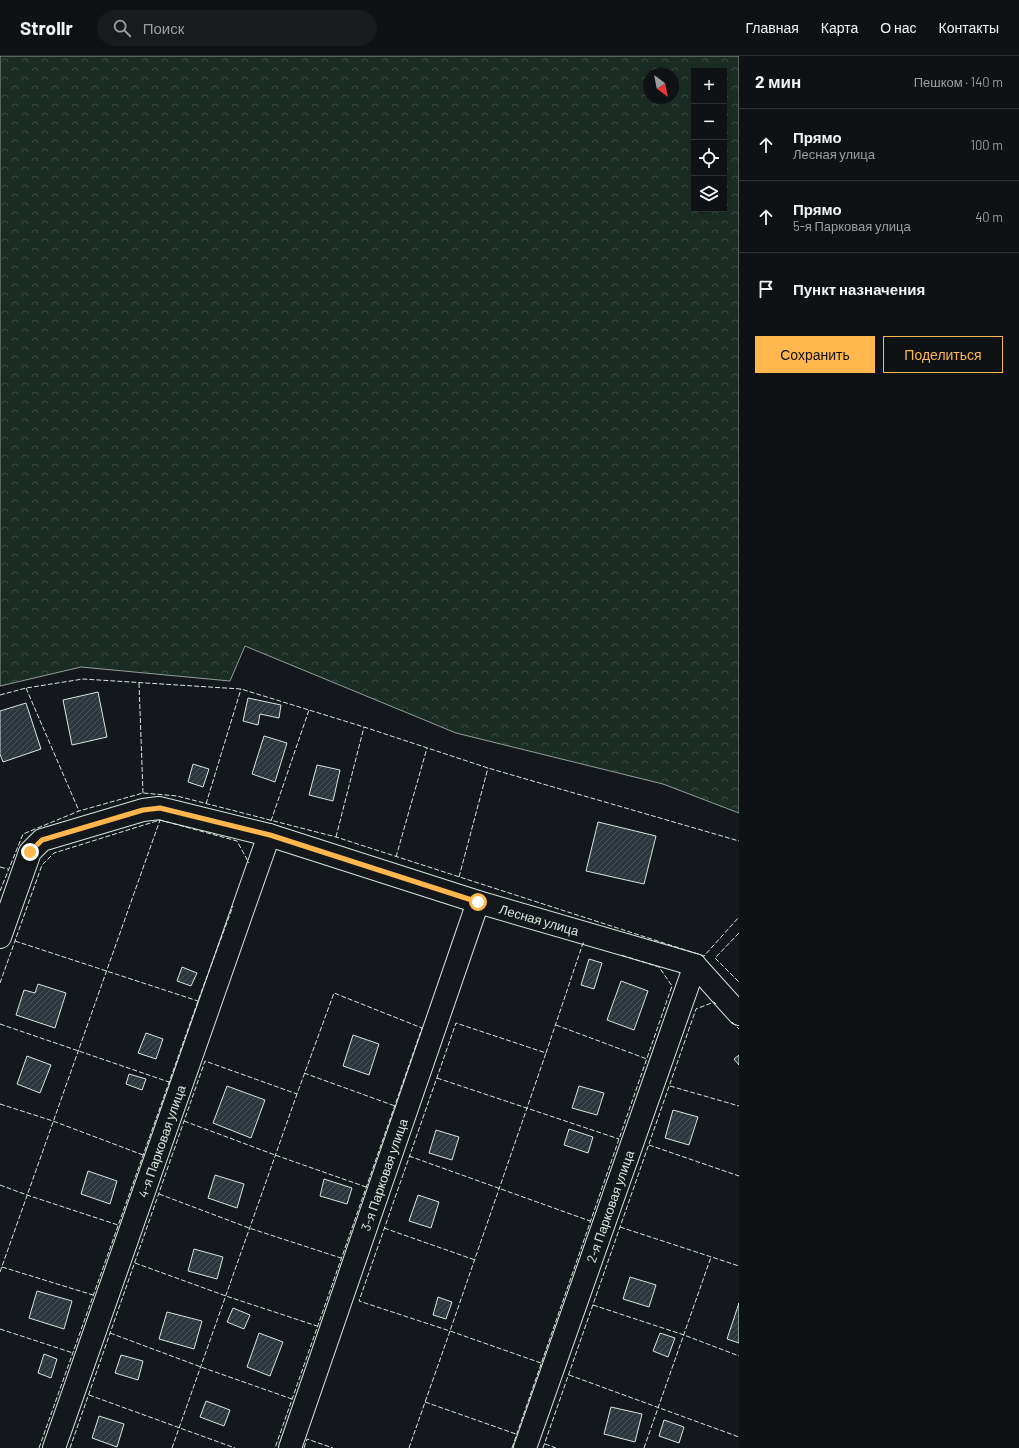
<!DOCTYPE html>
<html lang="ru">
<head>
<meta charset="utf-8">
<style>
  :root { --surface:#0f1215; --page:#181b1e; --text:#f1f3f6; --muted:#9b9ea0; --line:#2f3234; --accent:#ffb74d }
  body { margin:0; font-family:Barlow,sans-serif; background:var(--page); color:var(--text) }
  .controls { position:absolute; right:12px; top:12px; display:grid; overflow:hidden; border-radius:0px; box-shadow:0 2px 6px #0003 }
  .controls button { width:36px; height:36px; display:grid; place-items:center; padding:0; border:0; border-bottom:1px solid var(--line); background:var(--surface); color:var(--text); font:20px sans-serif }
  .compass { position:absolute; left:643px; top:12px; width:36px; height:36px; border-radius:50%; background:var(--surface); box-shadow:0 2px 6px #0003; rotate:148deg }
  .stop { position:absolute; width:12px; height:12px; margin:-9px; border:3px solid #ffb74d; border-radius:50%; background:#fff }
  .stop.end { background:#ffb74d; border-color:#fff; box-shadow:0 1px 4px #0008 }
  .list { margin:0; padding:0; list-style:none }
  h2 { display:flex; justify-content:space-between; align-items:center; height:52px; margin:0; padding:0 16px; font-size:17px }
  h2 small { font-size:13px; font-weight:400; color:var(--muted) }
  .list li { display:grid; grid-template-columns:26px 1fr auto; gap:12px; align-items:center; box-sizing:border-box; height:72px; padding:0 16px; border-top:1px solid var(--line) }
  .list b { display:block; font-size:15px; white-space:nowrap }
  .list p { margin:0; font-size:13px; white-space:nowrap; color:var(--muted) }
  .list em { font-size:13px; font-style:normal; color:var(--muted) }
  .actions { display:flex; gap:8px; padding:12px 16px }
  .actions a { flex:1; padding:9px 0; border:1px solid var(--accent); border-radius:0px; text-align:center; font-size:14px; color:var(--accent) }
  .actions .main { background:var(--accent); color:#111 }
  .icon { flex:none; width:22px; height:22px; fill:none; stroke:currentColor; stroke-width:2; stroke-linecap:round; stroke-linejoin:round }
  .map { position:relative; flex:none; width:739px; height:1392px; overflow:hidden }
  header { display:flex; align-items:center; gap:24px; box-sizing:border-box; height:56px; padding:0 20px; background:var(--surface); border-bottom:1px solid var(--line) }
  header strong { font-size:19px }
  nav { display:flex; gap:22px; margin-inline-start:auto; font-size:14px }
  .search { width:280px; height:36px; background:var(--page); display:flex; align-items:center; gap:10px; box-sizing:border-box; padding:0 14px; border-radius:22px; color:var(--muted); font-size:15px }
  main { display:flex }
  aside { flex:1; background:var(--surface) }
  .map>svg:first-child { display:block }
  .forest { fill:url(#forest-crowns); stroke:#939e99; fill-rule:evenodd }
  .building { fill:url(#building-hatch); stroke:#d8e6dc }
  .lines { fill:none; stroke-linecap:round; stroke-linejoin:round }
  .minor-casing { stroke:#d8e6dc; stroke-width:24 }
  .minor { stroke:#14181c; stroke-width:22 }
  .fence { stroke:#d8e6dc; stroke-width:1; stroke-dasharray:5 2; stroke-linecap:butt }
  .route { stroke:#ffb74d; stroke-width:5 }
  .labels { text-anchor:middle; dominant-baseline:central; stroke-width:3; stroke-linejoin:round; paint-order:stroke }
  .street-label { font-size:13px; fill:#d8e6dc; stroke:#14181c }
</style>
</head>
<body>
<header>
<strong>Strollr</strong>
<div class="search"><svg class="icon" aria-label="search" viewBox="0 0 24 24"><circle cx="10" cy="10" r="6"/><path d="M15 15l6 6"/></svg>Поиск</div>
<nav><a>Главная</a><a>Карта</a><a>О нас</a><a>Контакты</a></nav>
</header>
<main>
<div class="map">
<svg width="739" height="1392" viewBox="0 0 739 1392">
  <defs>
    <pattern id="forest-crowns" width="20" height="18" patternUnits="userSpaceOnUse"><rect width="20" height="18" fill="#1a2d24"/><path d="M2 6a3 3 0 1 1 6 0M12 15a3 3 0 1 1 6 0" fill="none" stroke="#3b4b43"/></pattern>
    <pattern id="building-hatch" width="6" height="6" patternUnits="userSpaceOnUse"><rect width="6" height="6" fill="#2c363c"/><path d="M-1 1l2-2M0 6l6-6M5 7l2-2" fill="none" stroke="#4a5358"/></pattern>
  </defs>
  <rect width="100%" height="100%" fill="#14181c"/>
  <path class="forest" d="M0,0H739V757L663,728L456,677L245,590L230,625L81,611L0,630ZM694,15H724V153H694ZM649,18H673V42H649Z"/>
  <path class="building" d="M98,636L107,681L72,689L63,644Z
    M248,642L281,649L279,662L260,658L258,669L243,665Z
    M26,647L41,693L3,706L0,698V655Z
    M264,680L287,687L275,726L252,718Z
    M193,708L209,713L203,731L188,726Z
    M317,709L340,714L333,745L309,739Z
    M598,766L656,780L644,828L586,815Z
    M589,903L602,907L594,933L581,929Z
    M182,911L197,917L191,930L177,925Z
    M621,925L648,935L634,974L607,964Z
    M38,928L66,937L55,972L16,959L24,934L35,937Z
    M146,977L163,983L156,1003L138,997Z
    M353,979L379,988L369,1019L343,1010Z
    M739,999V1009L734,1003Z
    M27,1000L51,1009L40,1037L17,1028Z
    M129,1018L146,1023L142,1034L126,1028Z
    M227,1030L265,1044L251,1082L213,1067Z
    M579,1030L604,1037L597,1059L572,1052Z
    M673,1054L698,1061L689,1089L665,1082Z
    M569,1073L593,1081L588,1097L564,1089Z
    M436,1074L459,1081L452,1104L429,1097Z
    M88,1115L117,1125L110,1148L81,1138Z
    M215,1119L244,1128L237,1152L208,1142Z
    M324,1123L352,1132L347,1148L320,1140Z
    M418,1139L439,1146L431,1172L409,1165Z
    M194,1193L223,1201L217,1223L188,1215Z
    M630,1221L656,1229L649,1251L623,1243Z
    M37,1235L72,1245L64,1273L29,1262Z
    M438,1241L452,1246L446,1263L433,1259Z
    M739,1247V1287L727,1283Z
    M233,1252L250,1259L244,1273L227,1266Z
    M167,1256L202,1265L194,1293L159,1283Z
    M259,1277L283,1286L270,1320L247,1311Z
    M660,1277L675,1282L668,1301L653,1295Z
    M44,1298L57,1303L51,1322L38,1317Z
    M121,1299L143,1305L138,1324L115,1317Z
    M206,1345L230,1354L224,1370L200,1361Z
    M611,1351L642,1358L635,1386L604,1378Z
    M99,1360L124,1368L117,1391L92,1382Z
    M664,1364L684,1371L679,1387L659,1380Z"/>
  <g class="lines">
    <defs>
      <g id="minor">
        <path id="s1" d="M0,881L30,796L42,784L143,754L159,752L269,779L478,846L695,909L739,958"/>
        <path id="s2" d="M54,1392L269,779"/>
        <path id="s3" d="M290,1392L478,846"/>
        <path id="s4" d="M525,1392L695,909"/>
      </g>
    </defs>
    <use href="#minor" class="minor-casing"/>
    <use href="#minor" class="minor"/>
    <path class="fence" d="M139,627L143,737
      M26,632L79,755
      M0,639L26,632L83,623L241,633L364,671L488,712L739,785
      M206,748L241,633
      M271,765L309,654
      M336,781L364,671
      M396,801L427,692
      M0,811L8,813
      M459,821L488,712
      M0,835L23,778L79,755L143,737L177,740L336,781L704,900L739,861
      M739,877L715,902L739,926
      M15,885L198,945
      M0,927L42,809L54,797L160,764L237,785L249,807
      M732,966L739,973
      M0,968L169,1026
      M556,969L647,1003
      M304,1017L395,1050
      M437,1022L619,1083
      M670,1030L739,1050
      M0,1048L53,1065L143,1099
      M184,1065L275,1099L366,1131
      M649,1089L739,1120
      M409,1100L590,1165
      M0,1129L27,1139L118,1169
      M159,1138L249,1172L341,1202
      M620,1171L739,1210
      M384,1172L475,1204
      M135,1207L226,1240L317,1270
      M2,1211L93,1239
      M0,1216L160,764
      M593,1249L684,1279L739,1300
      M0,1273L73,1297
      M110,1277L201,1311L292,1343
      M541,1307L450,1275L546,997
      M569,1319L739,1381
      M89,1339L235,1392
      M425,1346L516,1378
      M545,1388L556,1392
      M39,1392L198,945L233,850
      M70,1392L205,1005L297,1038L334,937L422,972L275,1392
      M172,1392L297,1038
      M304,1392L307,1383L333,1392
      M409,1392L450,1275L359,1245L456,967L546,997L583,887H585
      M512,1392L672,930L659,911L621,899
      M543,1392L696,953L714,946L716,948
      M644,1392L711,1201"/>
  </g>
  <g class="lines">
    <path class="route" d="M30,796L42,784L143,754L160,752L270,779L478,846"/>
  </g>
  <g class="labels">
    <g class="street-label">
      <text stroke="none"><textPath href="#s1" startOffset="625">Лесная улица</textPath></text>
      <text stroke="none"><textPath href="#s2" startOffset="325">4-я Парковая улица</textPath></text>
      <text stroke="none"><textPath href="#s3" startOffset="289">3-я Парковая улица</textPath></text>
      <text stroke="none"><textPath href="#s4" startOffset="256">2-я Парковая улица</textPath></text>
    </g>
  </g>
</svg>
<div class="controls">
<button>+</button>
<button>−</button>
<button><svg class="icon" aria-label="locate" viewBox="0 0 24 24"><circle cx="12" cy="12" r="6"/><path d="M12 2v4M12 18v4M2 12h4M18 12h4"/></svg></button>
<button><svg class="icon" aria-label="layers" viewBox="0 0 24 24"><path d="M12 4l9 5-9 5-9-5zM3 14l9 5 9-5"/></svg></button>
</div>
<svg class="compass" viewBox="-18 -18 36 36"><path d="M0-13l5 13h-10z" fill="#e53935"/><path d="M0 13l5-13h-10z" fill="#9b9ea0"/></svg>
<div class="stop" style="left:478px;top:846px"></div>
<div class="stop end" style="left:30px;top:796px"></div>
</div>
<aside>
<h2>2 мин<small>Пешком · 140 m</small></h2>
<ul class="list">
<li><svg class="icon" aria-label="ahead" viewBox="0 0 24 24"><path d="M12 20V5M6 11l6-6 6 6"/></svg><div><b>Прямо</b><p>Лесная улица</p></div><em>100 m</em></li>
<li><svg class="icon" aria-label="ahead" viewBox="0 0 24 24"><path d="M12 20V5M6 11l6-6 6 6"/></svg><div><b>Прямо</b><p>5-я Парковая улица</p></div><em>40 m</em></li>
<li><svg class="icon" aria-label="arrive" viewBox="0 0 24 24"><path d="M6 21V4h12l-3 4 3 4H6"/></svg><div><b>Пункт назначения</b></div></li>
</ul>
<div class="actions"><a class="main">Сохранить</a><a>Поделиться</a></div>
</aside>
</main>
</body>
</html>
